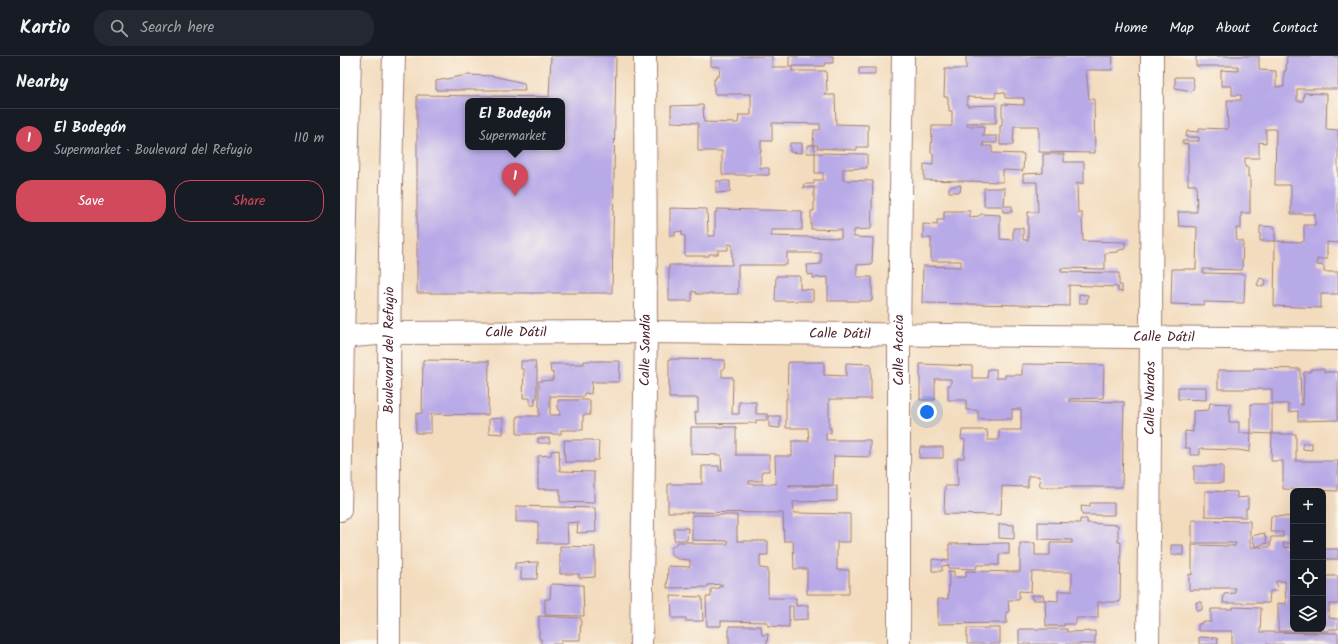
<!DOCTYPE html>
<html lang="en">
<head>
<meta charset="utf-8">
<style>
  :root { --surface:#171b24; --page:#242831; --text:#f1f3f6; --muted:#9ea1a6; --line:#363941; --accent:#d1495b }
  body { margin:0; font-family:Kalam,sans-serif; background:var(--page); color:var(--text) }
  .controls { position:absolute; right:12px; bottom:12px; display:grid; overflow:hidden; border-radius:8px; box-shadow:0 4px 16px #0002 }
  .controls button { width:36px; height:36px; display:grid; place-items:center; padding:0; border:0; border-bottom:1px solid var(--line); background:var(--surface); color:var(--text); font:20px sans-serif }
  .you { position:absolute; left:587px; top:356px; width:14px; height:14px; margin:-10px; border:3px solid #fff; border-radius:50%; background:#1a73e8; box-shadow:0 0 0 6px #1a73e833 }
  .badge { display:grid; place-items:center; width:26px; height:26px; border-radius:50%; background:var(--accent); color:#fff; font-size:13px; font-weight:700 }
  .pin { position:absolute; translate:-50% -33px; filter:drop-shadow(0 1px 2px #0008) }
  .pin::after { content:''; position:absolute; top:21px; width:14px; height:12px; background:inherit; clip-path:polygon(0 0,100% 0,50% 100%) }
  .popup { position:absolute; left:125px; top:42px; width:100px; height:52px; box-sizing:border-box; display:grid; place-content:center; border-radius:8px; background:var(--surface); filter:drop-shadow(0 1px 3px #0005); font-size:13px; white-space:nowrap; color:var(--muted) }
  .popup b { font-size:15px; color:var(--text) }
  .popup::after { content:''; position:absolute; left:50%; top:100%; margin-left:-8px; border:8px solid transparent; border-top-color:var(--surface) }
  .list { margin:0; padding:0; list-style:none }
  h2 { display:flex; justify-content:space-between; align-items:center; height:52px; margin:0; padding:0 16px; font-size:17px }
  h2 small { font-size:13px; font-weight:400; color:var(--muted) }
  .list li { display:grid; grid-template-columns:26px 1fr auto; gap:12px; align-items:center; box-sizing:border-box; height:60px; padding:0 16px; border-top:1px solid var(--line) }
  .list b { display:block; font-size:15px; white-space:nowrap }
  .list p { margin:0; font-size:13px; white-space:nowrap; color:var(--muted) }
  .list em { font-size:13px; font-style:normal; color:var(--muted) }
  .actions { display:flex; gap:8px; padding:12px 16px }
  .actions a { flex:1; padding:9px 0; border:1px solid var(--accent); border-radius:16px; text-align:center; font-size:14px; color:var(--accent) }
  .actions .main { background:var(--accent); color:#fff }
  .icon { flex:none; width:22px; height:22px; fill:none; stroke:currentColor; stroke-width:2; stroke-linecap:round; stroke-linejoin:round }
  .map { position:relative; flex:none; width:998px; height:588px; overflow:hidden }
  header { display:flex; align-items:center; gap:24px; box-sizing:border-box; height:56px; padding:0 20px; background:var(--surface); border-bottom:1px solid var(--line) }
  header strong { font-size:19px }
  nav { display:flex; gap:22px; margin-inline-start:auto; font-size:14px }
  .search { width:280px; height:36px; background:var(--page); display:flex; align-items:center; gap:10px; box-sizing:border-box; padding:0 14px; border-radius:16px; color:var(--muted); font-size:15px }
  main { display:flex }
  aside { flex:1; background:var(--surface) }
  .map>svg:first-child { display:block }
  .building { fill:#b8a9e7; fill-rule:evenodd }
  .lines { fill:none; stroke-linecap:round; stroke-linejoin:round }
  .minor-casing { stroke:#9e7e74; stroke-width:24 }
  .minor { stroke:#fff; stroke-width:22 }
  .labels { text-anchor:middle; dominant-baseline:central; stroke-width:3; stroke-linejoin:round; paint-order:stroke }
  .street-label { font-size:14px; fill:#4a1f2b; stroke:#fbf7ec }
</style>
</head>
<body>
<header>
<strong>Kartio</strong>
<div class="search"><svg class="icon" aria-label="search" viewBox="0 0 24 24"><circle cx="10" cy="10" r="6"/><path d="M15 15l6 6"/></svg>Search here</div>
<nav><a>Home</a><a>Map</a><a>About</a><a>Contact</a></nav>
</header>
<main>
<aside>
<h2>Nearby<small></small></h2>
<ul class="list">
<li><span class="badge">1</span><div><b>El Bodegón</b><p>Supermarket · Boulevard del Refugio</p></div><em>110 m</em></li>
</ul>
<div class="actions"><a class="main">Save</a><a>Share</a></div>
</aside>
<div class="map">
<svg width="998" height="588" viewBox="0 0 998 588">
  <rect width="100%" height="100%" fill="#fbf7ec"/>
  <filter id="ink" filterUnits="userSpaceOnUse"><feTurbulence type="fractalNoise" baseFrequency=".025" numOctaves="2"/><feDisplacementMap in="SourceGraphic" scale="8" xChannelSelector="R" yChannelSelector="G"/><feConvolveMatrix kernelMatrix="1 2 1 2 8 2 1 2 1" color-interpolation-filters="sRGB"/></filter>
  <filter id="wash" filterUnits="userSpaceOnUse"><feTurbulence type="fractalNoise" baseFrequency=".012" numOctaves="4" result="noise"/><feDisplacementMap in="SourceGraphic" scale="16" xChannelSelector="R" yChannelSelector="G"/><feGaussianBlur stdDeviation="0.9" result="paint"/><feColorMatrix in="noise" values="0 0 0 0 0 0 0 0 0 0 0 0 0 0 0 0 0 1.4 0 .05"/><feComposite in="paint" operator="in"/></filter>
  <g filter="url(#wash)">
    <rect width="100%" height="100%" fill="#f3dcbe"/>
    <g id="blocks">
      <path class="building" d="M211,0H276L272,237H77V39L209,41ZM128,45H222V91H128Z
        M371,0H432V11H452V15H486L487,35L484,39H495L496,68L528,69V91H517V94L477,92L478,89H473L474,74H480V68L432,67V85H421V96H420V112H429V119H382V95H358V67L331,66V50L363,49L364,66L398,67L399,59H411V38H374V23H376V20H379L380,11L371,10Z
        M449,0H493V7H485L484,10H449Z
        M626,0H773L772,14H746L749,43H754L755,97L699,96V70H674L673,89H660V70H662V48L684,49V42H665V37L656,36L655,42L627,41V50L656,49V67H627V70H644L643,80H657V87H643V90H652V97L684,98L683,115L663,114V126L584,124V108L593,109V97H591L592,70H612V55H609V50L608,49V41H604L605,13H626Z
        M856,0H919V14L936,15V31H944V15H946L947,0H998V33H957V45H963L964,37L987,38L986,73L998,74V187L987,186V203H977V209L984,210V216H998V238H981V252L934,250L935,185L964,186V169H975V158H951V129H935L936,73H926V87L919,86V102H905V111H908V121H910V157H901V172H896L897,185H903L902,214L863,213V217L905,218L904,247L864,246V249L831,248L832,213H856L857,171L839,170L838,156H857L856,129H848V88L842,87V85H859V81H846L847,75L859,76V72L888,73L887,44H901V39H892V30H881V14L898,15V10H856Z
        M519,12H535V19H519Z
        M127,19L153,20L184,27L185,34H96V25Z
        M835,21H852L854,30L852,35L835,32Z
        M450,87H462V97L450,96Z
        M467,89H474L475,97H467Z
        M475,97L527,98V112L503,113V124L533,125L531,173L514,174V181L533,182L532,208L517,209V221H532V245H488V221L473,222V218L468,219L467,209L481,208V197H447V209H398V238H356V236L352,235V245H329V209H392V188H388V194H378V198H369V200H345V180L342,179V175L335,176V180H330V152L367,153L368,180H375V156H377V153L462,155V174H431V180L501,182V174L471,173V155H474V131L463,132L464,128H474V124H483V117H475Z
        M703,98H724V106H744V127H737L738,157H742L743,185L785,186V193L779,194L778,196L765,197V213L721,212V216L779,217V229H782V236L778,235V231L729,229V250L582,247L583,210L621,211V205H591V182H583V168L597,169V164H604V155H630V161L639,160L641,158L660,159V183L673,184V172H683V184H688V156H698L697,126H683V118L703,117Z
        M376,125H390V136L376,137Z
        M621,129L620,136H609V131Z
        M644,132H665L664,150H672V156H663L662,150H644Z
        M920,170L935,171V185H920Z
        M436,220H460V233L473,234V245H435Z
        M920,222L926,224L923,231L917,229Z
        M739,238L748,239L747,247H739Z
        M329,303L385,304L384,313H382V321H393L392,358H399V346H416V358H427V364H416V367L356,368L355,356H358V342H329Z
        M83,304L149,305L148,359L91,358V377H76V358L82,357Z
        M181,305H195L196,313H197V342H195V349H190V342H183L184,313H181Z
        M244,305H280L279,326H252L251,338L244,337L243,341L210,340V359H220V354L218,353V344H250V359H243V374H221V378H177V360H199V325L213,324V316L211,317L210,308H244Z
        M448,306H484V319L506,320V307L531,308V343H489V372H491V377H486V384H530V401L494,400L493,429H448L449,430H497V445L453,446L454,457L510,458V486H497V514H509V538H467V513H454L453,485H444L443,457L328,456V428H362V410H379V415H382L381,399L351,398V371H396V399H429V415H422V425H409V428H436L435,400H452V385H469L468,372H446V343H447Z
        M580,308L632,310V322H647L648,313H656V322H665V319H682V308L764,309L763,342L729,343V345L784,346L782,431H700L699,420H688V431L662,430L661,459L604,458L605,430H618L617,402H624L625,384L621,383L622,374H647L648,384H659V374H681V353H672V363H638V354H626V344H608V329H611V323H595V344H580Z
        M914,312L960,313L961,349H963L964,316H971V313H984V316H998V364L958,365V355L949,356V348H932V333H878V314H913Z
        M838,331H866V344L838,343Z
        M870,347L890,348L889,366H899V377H911L910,396L898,394L863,393V392H860V399H850V392H845V375L853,376V355L869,354Z
        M911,348H932V378H956V405H998V435L943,433V405H931L932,378L911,377Z
        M429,360H440V372L429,371Z
        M163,362V378L149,377V363Z
        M198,382H209L210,387H198Z
        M224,384H252V385H259L258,404H253V406H225Z
        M963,387H972V394L963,393Z
        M580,391H603V402H579Z
        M219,394L220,415L254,416V447L220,446V433H198V400L211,399V395Z
        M854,410H883V427H854Z
        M865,435L897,436V442L908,441V452H906V461L865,460Z
        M750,447H774V459H742L741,450L750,451Z
        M176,450L255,452L256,476L237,477L238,466L226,467L227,468L228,487H198V466H176Z
        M352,459H397V485H428V499H420V512L428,513V542H456V550L468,549V563L453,564V550H449V571L428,570L427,566L381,565V570H367L366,541H371V533L379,532V530H382V528L368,529V531L327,532L328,510L350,511V504L338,503L331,499V492L338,486H352V488H388V485L352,484Z
        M931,460L953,461V487H943L944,491L953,492V573H983V520H998V548H989V562L998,563V573H989L988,575H938V547L946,548L945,525H936L937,535H930L929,547H883L884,538L895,537V532H871V534H849V518L852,519V489L895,490L896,487H852V464L910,465V491H930L931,481H943V476H930Z
        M740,463H747V467L778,469V486H781L780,546H758V562H736V568H724V570H706L705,544L718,545V535H732V516H692L691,536L679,535V544H668L669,556H666L667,567L598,568V543H608L609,515H614V521H626V515L680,516V487H695V499H710V487H732V484L698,483V466L740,467Z
        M659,468L674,469V483L659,482Z
        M334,472H348L347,484H334Z
        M924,477L927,487L915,491L912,480Z
        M669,487V498H659V509H637L636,513L608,512L609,509L602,510V515H592V503L609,505V488Z
        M831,489H843V499H831Z
        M220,490L255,491V521L239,522V518H220Z
        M983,493H998V503H983Z
        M198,506L197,523H181V512L175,513V507Z
        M211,528L243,529L244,560L205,559V543H210Z
        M691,539H703L704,544H692Z
        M331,540L362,541L363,565H346V562H332Z
        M856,546H862V554L857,555Z
        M893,551L921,552L920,576L998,577V588H892V575H858V568H861V566H871V553H893Z
        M199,560L241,562L240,584H222L221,588H201V583H199Z
        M389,570H421L422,579L428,578L427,588H389Z
        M627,572H660V588H627Z
        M679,573H727V576L755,575V588H679Z
        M859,581L877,582L878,588H859Z"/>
    </g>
  </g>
  <g filter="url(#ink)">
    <use href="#blocks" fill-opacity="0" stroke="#9e7e74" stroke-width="1"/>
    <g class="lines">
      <defs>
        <g id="minor">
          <path id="s1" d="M0,281L50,277L306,276L998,283"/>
          <path d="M0,454L3,281L10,0"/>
          <path id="s2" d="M49,588C49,392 48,196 54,0"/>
          <path id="s3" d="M301,588L306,276L305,0"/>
          <path id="s4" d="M559,588V279L563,0"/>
          <path id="s5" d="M808,588L811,281L812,0"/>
        </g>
      </defs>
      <use href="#minor" class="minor-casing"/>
      <use href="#minor" class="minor"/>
    </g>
  </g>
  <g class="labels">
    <g class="street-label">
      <text stroke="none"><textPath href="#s1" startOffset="176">Calle Dátil</textPath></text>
      <text stroke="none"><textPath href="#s1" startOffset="500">Calle Dátil</textPath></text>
      <text stroke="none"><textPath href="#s1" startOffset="824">Calle Dátil</textPath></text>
      <text stroke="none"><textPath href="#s2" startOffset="294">Boulevard del Refugio</textPath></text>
      <text stroke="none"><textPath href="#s3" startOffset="294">Calle Sandía</textPath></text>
      <text stroke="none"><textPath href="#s4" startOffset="294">Calle Acacia</textPath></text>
      <text stroke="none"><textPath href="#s5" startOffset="246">Calle Nardos</textPath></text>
    </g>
  </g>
</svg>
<div class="controls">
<button>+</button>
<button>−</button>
<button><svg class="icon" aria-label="locate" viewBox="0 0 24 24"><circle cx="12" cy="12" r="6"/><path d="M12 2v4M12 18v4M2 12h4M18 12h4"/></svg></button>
<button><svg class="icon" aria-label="layers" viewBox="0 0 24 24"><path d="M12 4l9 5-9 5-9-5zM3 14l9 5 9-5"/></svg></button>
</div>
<div class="you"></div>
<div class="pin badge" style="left:175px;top:140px">1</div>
<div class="popup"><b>El Bodegón</b>Supermarket</div>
</div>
</main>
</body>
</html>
